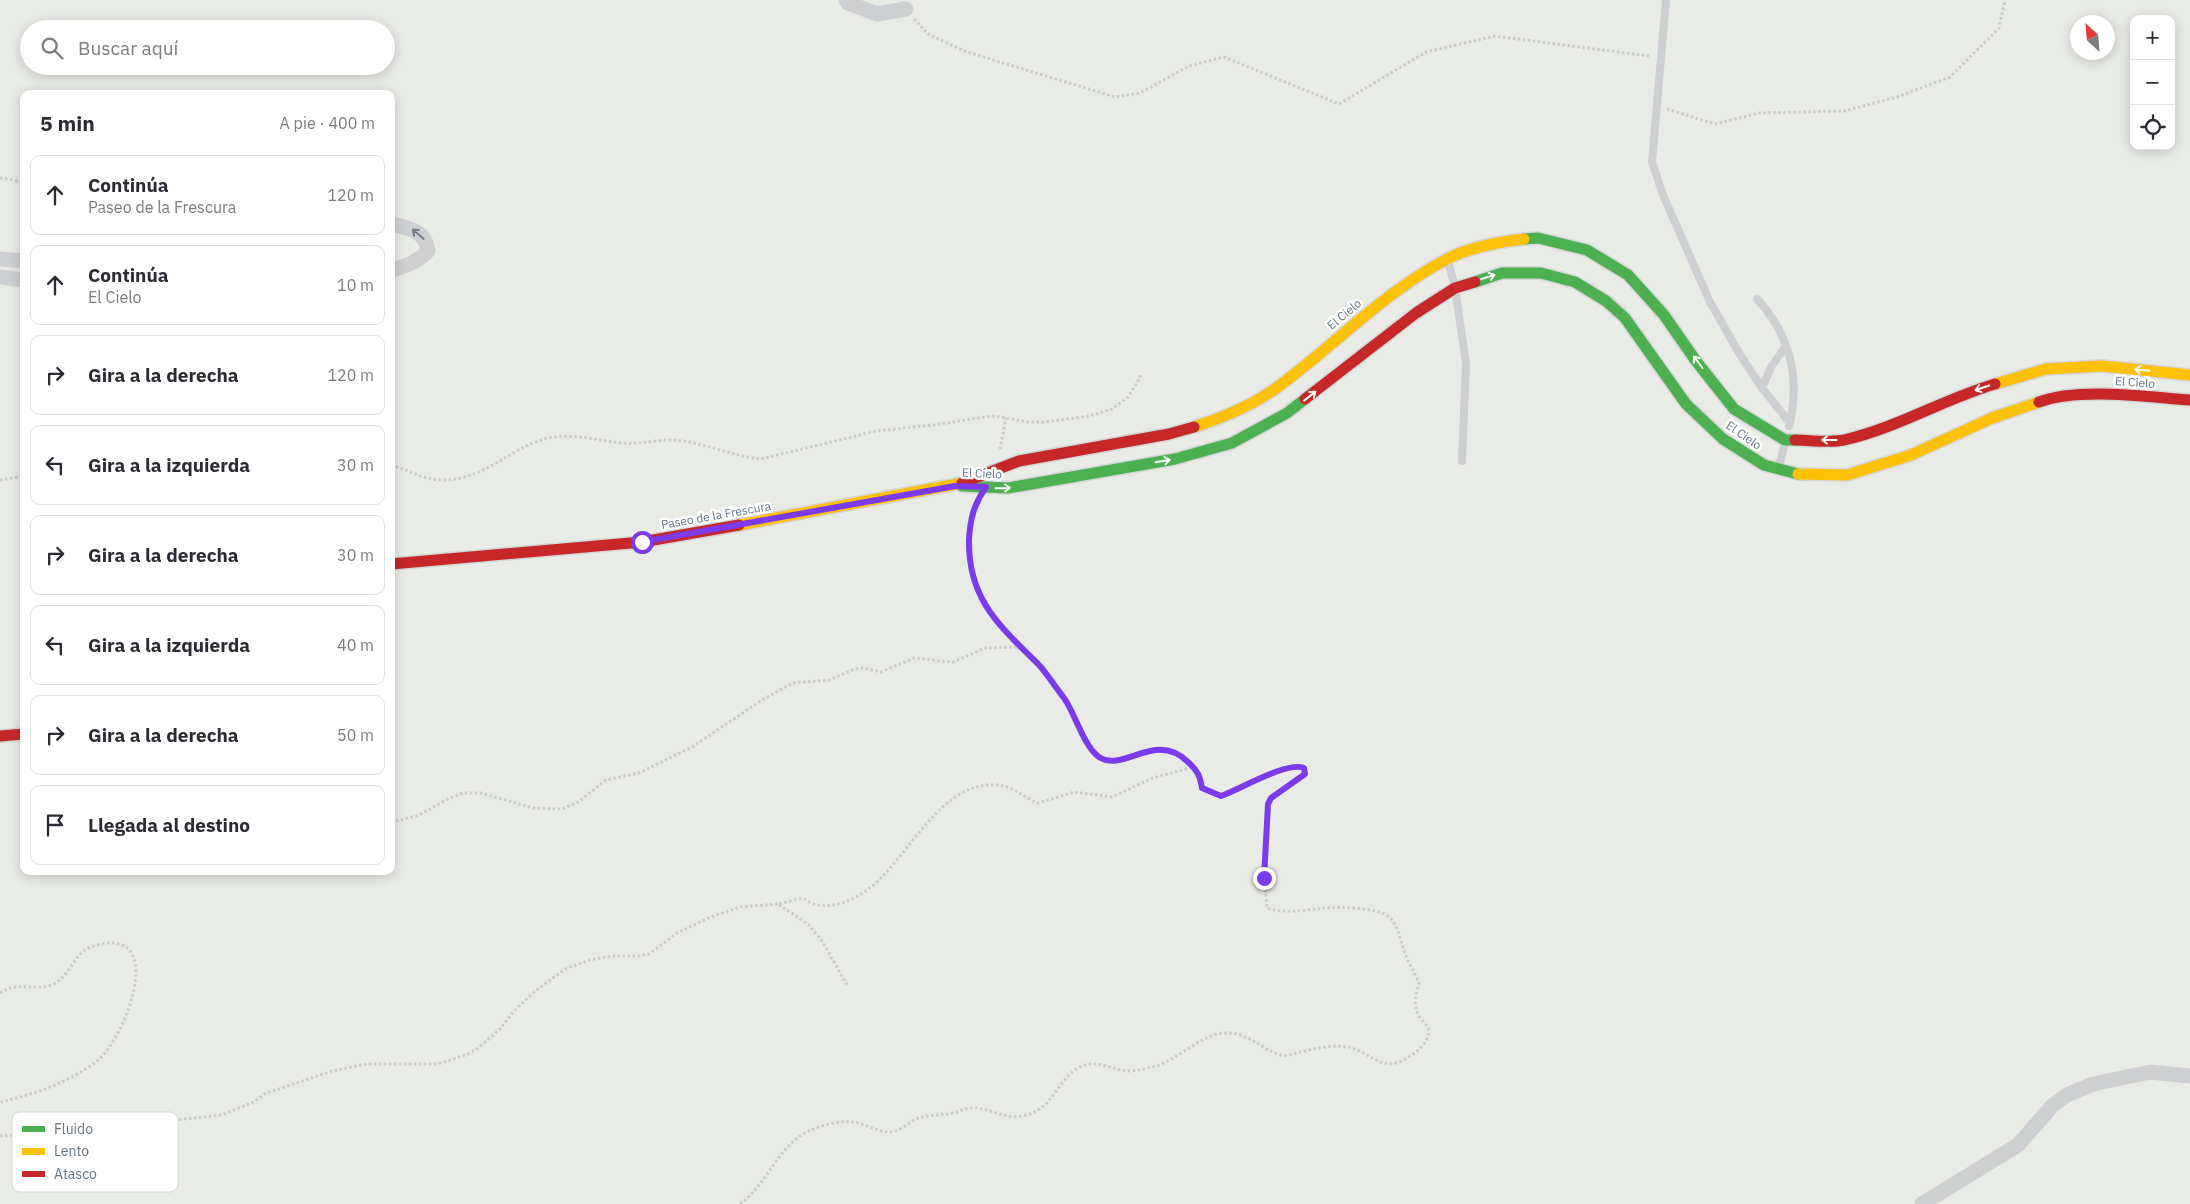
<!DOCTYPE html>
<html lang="es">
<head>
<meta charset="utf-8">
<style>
  :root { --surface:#fff; --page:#f7f7f7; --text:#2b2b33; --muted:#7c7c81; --line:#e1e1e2 }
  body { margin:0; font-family:"IBM Plex Sans",sans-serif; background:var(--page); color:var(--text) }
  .controls { position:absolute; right:15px; top:15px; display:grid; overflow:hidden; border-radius:10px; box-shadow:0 2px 12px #0003 }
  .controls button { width:45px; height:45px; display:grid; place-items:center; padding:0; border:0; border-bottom:1px solid var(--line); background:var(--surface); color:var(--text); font:25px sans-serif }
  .compass { position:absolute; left:2070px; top:15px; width:45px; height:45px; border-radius:50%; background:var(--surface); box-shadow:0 2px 12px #0003; rotate:334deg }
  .stop { position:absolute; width:15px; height:15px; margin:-11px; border:4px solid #7c3aed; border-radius:50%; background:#fff }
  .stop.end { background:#7c3aed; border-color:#fff; box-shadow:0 1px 5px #0008 }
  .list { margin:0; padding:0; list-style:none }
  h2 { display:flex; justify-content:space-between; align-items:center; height:65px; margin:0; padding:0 20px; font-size:21px }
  h2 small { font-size:16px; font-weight:400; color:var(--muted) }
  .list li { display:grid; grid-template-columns:32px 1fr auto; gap:15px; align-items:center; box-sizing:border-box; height:80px; margin:0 10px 10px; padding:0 10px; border:1px solid var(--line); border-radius:10px }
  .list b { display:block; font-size:19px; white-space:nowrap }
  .list p { margin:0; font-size:16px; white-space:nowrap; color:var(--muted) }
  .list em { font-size:16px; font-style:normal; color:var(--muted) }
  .icon { flex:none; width:28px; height:28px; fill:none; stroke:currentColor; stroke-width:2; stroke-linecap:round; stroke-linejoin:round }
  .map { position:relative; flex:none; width:2190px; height:1204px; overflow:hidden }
  .search { position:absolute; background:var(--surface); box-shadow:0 2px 12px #0003; left:20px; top:20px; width:375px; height:55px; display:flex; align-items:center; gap:12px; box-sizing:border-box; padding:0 18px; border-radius:28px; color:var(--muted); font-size:19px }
  .panel { position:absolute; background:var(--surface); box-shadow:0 2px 12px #0003; left:20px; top:90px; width:375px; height:785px; border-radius:10px }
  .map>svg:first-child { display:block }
  .green { fill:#e8ebe6; fill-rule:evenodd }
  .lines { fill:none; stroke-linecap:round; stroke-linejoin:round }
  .fast-casing { stroke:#d5d6d7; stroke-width:14 }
  .slow-casing { stroke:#d5d6d7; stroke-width:14 }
  .jam-casing { stroke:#d5d6d7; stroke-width:14 }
  .path { stroke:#cbcccd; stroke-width:3; stroke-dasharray:2.5 2.5; stroke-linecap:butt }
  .lane { stroke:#cecfd0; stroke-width:8 }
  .street { stroke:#cecfd0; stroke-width:15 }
  .fast { stroke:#4caf50; stroke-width:11 }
  .slow { stroke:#ffc107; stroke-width:11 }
  .jam { stroke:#c62828; stroke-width:11 }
  .oneway { stroke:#707f8b }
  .oneway2 { stroke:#f6fbf6 }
  .route { stroke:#7c3aed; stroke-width:6 }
  .labels { text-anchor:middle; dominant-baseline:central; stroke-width:5; stroke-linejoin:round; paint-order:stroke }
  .street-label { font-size:12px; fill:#657683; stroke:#fff }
  .key { fill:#fff; stroke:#d1d6da; stroke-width:1 }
  .key-label { font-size:14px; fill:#657683 }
</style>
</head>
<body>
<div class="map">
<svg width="2190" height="1204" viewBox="0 0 2190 1204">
  <rect width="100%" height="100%" fill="#f9f9f9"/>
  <path class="green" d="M0,0H2190V1204H0ZM2134,19H2171V146H2134ZM2078,22H2108V52H2078ZM29,29H386V66H29ZM24,94H391V871H24Z"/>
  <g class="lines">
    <defs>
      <path id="fast" d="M1524,239L1538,238L1587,250L1628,275L1664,315L1696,361L1734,409L1785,440H1795
        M1475,282L1502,273H1541L1575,282L1606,301L1625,318L1686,404L1723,439L1764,465L1798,474
        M962,486L1008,488L1175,459L1232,443L1287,413L1305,399"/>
      <path id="slow" d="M1995,384L2046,369L2102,366L2190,375
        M1194,427C1222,418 1255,404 1279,386C1336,344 1384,292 1447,259C1470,247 1498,242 1524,239
        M1798,474L1847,475L1911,455L1992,418L2039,402
        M739,525L962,483"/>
      <path id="jam" d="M1305,399L1416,313L1455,288L1475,282
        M2039,402C2079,387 2147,397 2190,400
        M1795,440C1810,440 1829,443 1844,440C1897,428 1944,399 1995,384
        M962,483L1019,461L1169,434L1194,427
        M391,564L642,542L739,525
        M0,736L24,734"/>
    </defs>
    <use href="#fast" class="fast-casing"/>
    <use href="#slow" class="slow-casing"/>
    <use href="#jam" class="jam-casing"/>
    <path class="path" d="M914,19L928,34L964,51L1115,97L1140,93L1189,66L1224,57L1339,104L1426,52L1495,36L1649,56
      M1667,109L1715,124L1759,113L1844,111L1897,97L1950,77L1999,28L2005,0
      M0,178L24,182
      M1000,449L1006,418
      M391,465C409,470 423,480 442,480C489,480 513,443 554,437C578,434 600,441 622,443C640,445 658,439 675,440C705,443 732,456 761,459L876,431L941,424L984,417L995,416L1028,422H1044L1090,416L1112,409L1128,397L1140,378V374
      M0,480L24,476
      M391,822L417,816L448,799L463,793H481L533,808L562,809L578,802L606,780L639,773L692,747L762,700L793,683L829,680L854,669L863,668L881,672L914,658L953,662L985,648L1017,647
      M847,985L822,941L809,925L778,904C785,903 797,898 804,899C807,900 810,903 814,904C828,909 849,902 861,894C907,867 939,773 1004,786C1016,789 1026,799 1038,803L1074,792L1112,797L1153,778L1193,767C1151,726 1125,774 1099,757C1085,748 1075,716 1066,702C1054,681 1037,664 1019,648C976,607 960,563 975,505
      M0,993C19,980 33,992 51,985C70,978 74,952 91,947C169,920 128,1036 97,1061C70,1082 33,1095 0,1102
      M0,1136L102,1131L157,1122L222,1115L254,1102L264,1094L332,1071L367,1064H437L448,1061L468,1054L477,1049L500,1029L514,1011L534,992L565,969L590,960L611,956H638L649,954L677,933L711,917L740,907L778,904
      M740,1204C768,1184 777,1146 809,1131C822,1125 843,1119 858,1123C869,1126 878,1132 890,1132C901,1132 909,1121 919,1118C931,1114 942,1116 953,1113C958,1112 963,1109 969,1108C987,1106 1003,1120 1022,1116C1053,1111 1056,1081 1078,1068C1095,1058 1110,1069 1127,1071C1134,1071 1145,1069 1152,1067C1179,1061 1200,1033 1227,1033C1249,1033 1262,1050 1281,1055C1286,1057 1292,1054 1297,1053C1313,1049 1335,1043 1352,1048C1367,1052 1381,1069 1399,1062C1410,1058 1435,1041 1427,1026C1425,1022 1421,1020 1419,1016C1413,1005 1415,995 1419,984C1416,974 1410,966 1406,956C1401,945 1399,925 1389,917C1377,907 1339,907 1324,908C1305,910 1285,914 1267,908L1264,877L1268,804L1271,798L1305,774L1304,768C1286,761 1241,789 1221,796L1202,788L1200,774L1193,767"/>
    <path class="lane" d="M1666,0L1652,162L1663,195L1710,302L1739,353L1762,388L1790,423
      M1448,260L1455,288L1466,364L1462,461
      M1757,299C1790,334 1801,379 1789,426
      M1762,388L1771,367L1786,346
      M1779,467L1785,442"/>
    <path class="street" d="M846,0L848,3L877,14L906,9
      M391,224C409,228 426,231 428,251C417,262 407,266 391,270
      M0,259L24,261
      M0,277L24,280
      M1922,1204L2018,1145L2053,1105L2067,1095L2093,1084L2150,1072L2190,1076"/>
    <use href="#fast" class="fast"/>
    <use href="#slow" class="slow"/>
    <use href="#jam" class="jam"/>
  </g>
  <defs><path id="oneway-shaft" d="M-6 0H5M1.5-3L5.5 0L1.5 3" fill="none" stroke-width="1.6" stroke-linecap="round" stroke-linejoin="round" transform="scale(1.25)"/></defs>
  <use class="oneway" href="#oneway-shaft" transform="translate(418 234) rotate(-140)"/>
  <g class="oneway2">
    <use href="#oneway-shaft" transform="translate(1488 277) rotate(-18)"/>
    <use href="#oneway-shaft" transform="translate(1698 362) rotate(-127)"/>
    <use href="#oneway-shaft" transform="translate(2142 370) rotate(-174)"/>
    <use href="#oneway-shaft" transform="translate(1982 388) rotate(161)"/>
    <use href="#oneway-shaft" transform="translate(1310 396) rotate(-38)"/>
    <use href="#oneway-shaft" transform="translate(1829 440) rotate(180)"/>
    <use href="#oneway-shaft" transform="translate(1163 461) rotate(-10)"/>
    <use href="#oneway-shaft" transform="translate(1003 488) rotate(-1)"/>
  </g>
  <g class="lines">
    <path class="route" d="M642,542L955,486L986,487C974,504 970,519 969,540C968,600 1000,626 1039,665C1048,675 1056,688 1064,698C1075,713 1084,747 1099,757C1124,773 1155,730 1188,762C1198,771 1200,776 1202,788L1221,796C1241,789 1287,761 1304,768L1305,774L1271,798L1268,804L1264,878"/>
  </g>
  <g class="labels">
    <g class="street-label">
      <text transform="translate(1344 314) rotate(-40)">El Cielo</text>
      <text transform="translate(2135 382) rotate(4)">El Cielo</text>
      <text transform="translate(1744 435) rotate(35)">El Cielo</text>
      <text transform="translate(982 473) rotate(3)">El Cielo</text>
      <text transform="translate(716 515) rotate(-10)">Paseo de la Frescura</text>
    </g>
  </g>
  <rect x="12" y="1112" width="166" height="80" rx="8" class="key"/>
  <rect x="22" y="1126" width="23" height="6" fill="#4caf50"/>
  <rect x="22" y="1148" width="23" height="7" fill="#ffc107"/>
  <rect x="22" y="1171" width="23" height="6" fill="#c62828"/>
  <g class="key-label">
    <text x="54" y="1134">Fluido</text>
    <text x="54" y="1156">Lento</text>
    <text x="54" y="1179">Atasco</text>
  </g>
</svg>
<div class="controls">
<button>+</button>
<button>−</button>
<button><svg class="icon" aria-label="locate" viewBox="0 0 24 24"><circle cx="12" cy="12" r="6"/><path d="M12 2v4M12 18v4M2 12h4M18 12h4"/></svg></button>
</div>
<svg class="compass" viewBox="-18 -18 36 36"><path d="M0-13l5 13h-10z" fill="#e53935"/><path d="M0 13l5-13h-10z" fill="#7c7c81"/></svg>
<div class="stop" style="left:642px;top:542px"></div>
<div class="stop end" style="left:1264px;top:878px"></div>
<div class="search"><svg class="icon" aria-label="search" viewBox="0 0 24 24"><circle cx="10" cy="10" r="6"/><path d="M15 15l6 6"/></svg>Buscar aquí</div>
<section class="panel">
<h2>5 min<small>A pie · 400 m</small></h2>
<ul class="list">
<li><svg class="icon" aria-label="ahead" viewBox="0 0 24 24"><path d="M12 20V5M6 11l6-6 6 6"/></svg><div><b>Continúa</b><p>Paseo de la Frescura</p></div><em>120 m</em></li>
<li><svg class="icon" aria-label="ahead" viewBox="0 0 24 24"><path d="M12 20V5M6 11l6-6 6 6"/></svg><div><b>Continúa</b><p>El Cielo</p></div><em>10 m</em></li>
<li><svg class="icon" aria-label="right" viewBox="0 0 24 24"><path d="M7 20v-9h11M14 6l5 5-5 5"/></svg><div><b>Gira a la derecha</b></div><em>120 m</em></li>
<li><svg class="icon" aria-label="left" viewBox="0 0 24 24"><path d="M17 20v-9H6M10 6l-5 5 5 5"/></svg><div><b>Gira a la izquierda</b></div><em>30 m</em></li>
<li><svg class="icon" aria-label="right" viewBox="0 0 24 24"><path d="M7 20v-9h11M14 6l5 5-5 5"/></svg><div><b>Gira a la derecha</b></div><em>30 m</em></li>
<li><svg class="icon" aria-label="left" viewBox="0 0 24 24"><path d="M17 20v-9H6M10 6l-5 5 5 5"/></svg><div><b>Gira a la izquierda</b></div><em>40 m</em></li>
<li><svg class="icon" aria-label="right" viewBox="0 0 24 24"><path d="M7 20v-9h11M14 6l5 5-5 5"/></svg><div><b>Gira a la derecha</b></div><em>50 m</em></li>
<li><svg class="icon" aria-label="arrive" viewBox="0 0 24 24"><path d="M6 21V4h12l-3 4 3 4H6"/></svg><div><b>Llegada al destino</b></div></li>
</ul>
</section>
</div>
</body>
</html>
